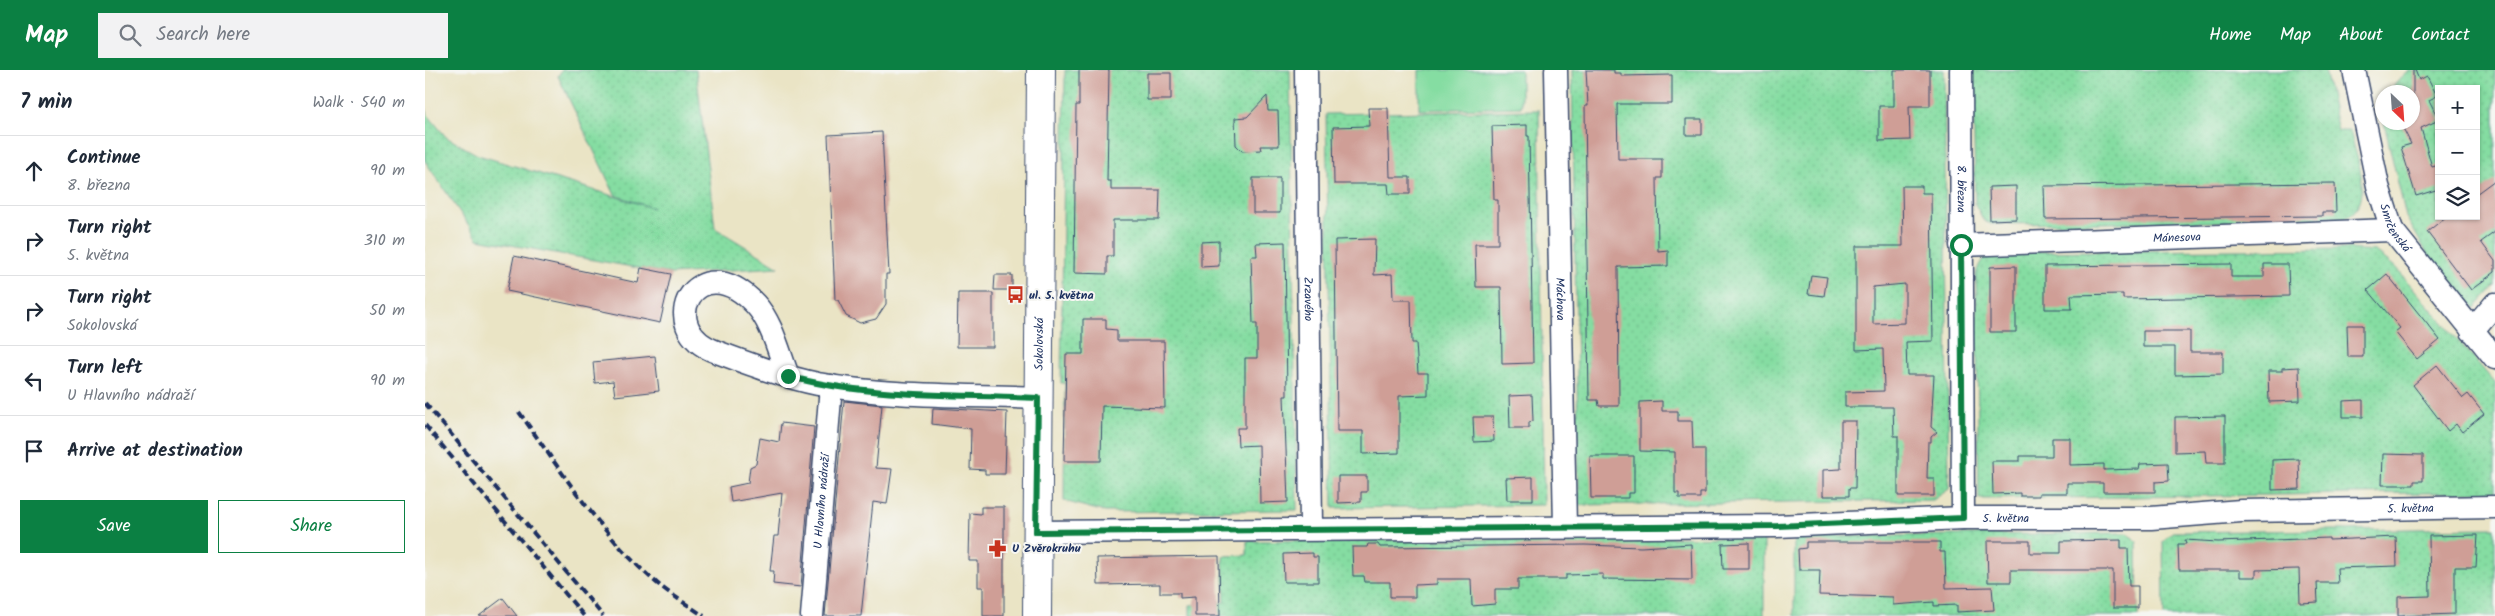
<!DOCTYPE html>
<html lang="en">
<head>
<meta charset="utf-8">
<style>
  :root { --surface:#fff; --page:#f2f2f3; --text:#1f2937; --muted:#747a83; --line:#e0e1e3; --accent:#0b8043 }
  body { margin:0; font-family:Kalam,sans-serif; background:var(--page); color:var(--text) }
  .controls { position:absolute; right:15px; top:15px; display:grid; overflow:hidden; border-radius:0px; box-shadow:0 1px 4px #0004 }
  .controls button { width:45px; height:45px; display:grid; place-items:center; padding:0; border:0; border-bottom:1px solid var(--line); background:var(--surface); color:var(--text); font:25px sans-serif }
  .compass { position:absolute; left:1950px; top:15px; width:45px; height:45px; border-radius:50%; background:var(--surface); box-shadow:0 1px 4px #0004; rotate:155deg }
  .stop { position:absolute; width:15px; height:15px; margin:-11px; border:4px solid #0b8043; border-radius:50%; background:#fff }
  .stop.end { background:#0b8043; border-color:#fff; box-shadow:0 1px 5px #0008 }
  .list { margin:0; padding:0; list-style:none }
  h2 { display:flex; justify-content:space-between; align-items:center; height:65px; margin:0; padding:0 20px; font-size:21px }
  h2 small { font-size:16px; font-weight:400; color:var(--muted) }
  .list li { display:grid; grid-template-columns:32px 1fr auto; gap:15px; align-items:center; box-sizing:border-box; height:70px; padding:0 20px; border-top:1px solid var(--line) }
  .list b { display:block; font-size:19px; white-space:nowrap }
  .list p { margin:0; font-size:16px; white-space:nowrap; color:var(--muted) }
  .list em { font-size:16px; font-style:normal; color:var(--muted) }
  .actions { display:flex; gap:10px; padding:15px 20px }
  .actions a { flex:1; padding:11px 0; border:1px solid var(--accent); border-radius:0px; text-align:center; font-size:18px; color:var(--accent) }
  .actions .main { background:var(--accent); color:#fff }
  .icon { flex:none; width:28px; height:28px; fill:none; stroke:currentColor; stroke-width:2; stroke-linecap:round; stroke-linejoin:round }
  .map { position:relative; flex:none; width:2070px; height:546px; overflow:hidden }
  header { display:flex; align-items:center; gap:30px; box-sizing:border-box; height:70px; padding:0 25px; background:var(--accent); color:#fff }
  header strong { font-size:24px }
  nav { display:flex; gap:28px; margin-inline-start:auto; font-size:18px }
  .search { width:350px; height:45px; background:var(--page); display:flex; align-items:center; gap:12px; box-sizing:border-box; padding:0 18px; border-radius:0px; color:var(--muted); font-size:19px }
  main { display:flex }
  aside { flex:1; background:var(--surface) }
  .map>svg:first-child { display:block }
  .green { fill:url(#green-dots); stroke:#508680; fill-rule:evenodd }
  .pitch { fill:#85dda2; stroke:#508680 }
  .building { fill:#cf9e96; fill-rule:evenodd }
  .lines { fill:none; stroke-linecap:round; stroke-linejoin:round }
  .minor-casing { stroke:#3a4a6d; stroke-width:25 }
  .tertiary-casing { stroke:#3a4a6d; stroke-width:30 }
  .minor { stroke:#fff; stroke-width:22 }
  .tertiary { stroke:#fff; stroke-width:28 }
  .rail { stroke:#1b2f5e; stroke-width:4; stroke-dasharray:8 4; stroke-linecap:butt }
  .route { stroke:#0b8043; stroke-width:6 }
  .labels { text-anchor:middle; dominant-baseline:central; stroke-width:4; stroke-linejoin:round; paint-order:stroke }
  .street-label { font-size:12px; fill:#1b2f5e; stroke:#f6f6f2 }
  .poi-label { font-size:12px; font-weight:bold; fill:#1b2f5e; stroke:#f6f6f2; text-anchor:start }
</style>
</head>
<body>
<header>
<strong>Map</strong>
<div class="search"><svg class="icon" aria-label="search" viewBox="0 0 24 24"><circle cx="10" cy="10" r="6"/><path d="M15 15l6 6"/></svg>Search here</div>
<nav><a>Home</a><a>Map</a><a>About</a><a>Contact</a></nav>
</header>
<main>
<aside>
<h2>7 min<small>Walk · 540 m</small></h2>
<ul class="list">
<li><svg class="icon" aria-label="ahead" viewBox="0 0 24 24"><path d="M12 20V5M6 11l6-6 6 6"/></svg><div><b>Continue</b><p>8. března</p></div><em>90 m</em></li>
<li><svg class="icon" aria-label="right" viewBox="0 0 24 24"><path d="M7 20v-9h11M14 6l5 5-5 5"/></svg><div><b>Turn right</b><p>5. května</p></div><em>310 m</em></li>
<li><svg class="icon" aria-label="right" viewBox="0 0 24 24"><path d="M7 20v-9h11M14 6l5 5-5 5"/></svg><div><b>Turn right</b><p>Sokolovská</p></div><em>50 m</em></li>
<li><svg class="icon" aria-label="left" viewBox="0 0 24 24"><path d="M17 20v-9H6M10 6l-5 5 5 5"/></svg><div><b>Turn left</b><p>U Hlavního nádraží</p></div><em>90 m</em></li>
<li><svg class="icon" aria-label="arrive" viewBox="0 0 24 24"><path d="M6 21V4h12l-3 4 3 4H6"/></svg><div><b>Arrive at destination</b></div></li>
</ul>
<div class="actions"><a class="main">Save</a><a>Share</a></div>
</aside>
<div class="map">
<svg width="2070" height="546" viewBox="0 0 2070 546">
  <defs>
    <pattern id="green-dots" width="8" height="8" patternUnits="userSpaceOnUse" patternTransform="scale(1.25)"><rect width="8" height="8" fill="#85dda2"/><path d="M2 2h.1M6 6h.1" fill="none" stroke="#72be8e" stroke-width="1.8" stroke-linecap="round"/></pattern>
  </defs>
  <rect width="100%" height="100%" fill="#f6f6f2"/>
  <filter id="ink" filterUnits="userSpaceOnUse"><feTurbulence type="fractalNoise" baseFrequency=".02" numOctaves="2"/><feDisplacementMap in="SourceGraphic" scale="10" xChannelSelector="R" yChannelSelector="G"/><feConvolveMatrix kernelMatrix="1 2 1 2 8 2 1 2 1" color-interpolation-filters="sRGB"/></filter>
  <filter id="wash" filterUnits="userSpaceOnUse"><feTurbulence type="fractalNoise" baseFrequency=".0096" numOctaves="4" result="noise"/><feDisplacementMap in="SourceGraphic" scale="20" xChannelSelector="R" yChannelSelector="G"/><feGaussianBlur stdDeviation="1.12" result="paint"/><feColorMatrix in="noise" values="0 0 0 0 0 0 0 0 0 0 0 0 0 0 0 0 0 1.4 0 .05"/><feComposite in="paint" operator="in"/></filter>
  <g filter="url(#wash)">
    <rect width="100%" height="100%" fill="#eae4c5"/>
    <path class="green" d="M137,0H271L290,158L354,197L246,204L53,169L0,91V36L3,45L21,67L53,85L228,138L190,125L133,6Z
      M640,0H865L872,440L680,442L639,431L640,313H636Z
      M1147,0H1519L1524,419L1508,430L1154,435Z
      M1548,0H1900L1913,61H1925C1932,90 1954,140 1912,151L1566,154L1559,151L1550,134Z
      M1983,0H2070V216L2050,238L2002,183L1981,147L1959,53L1988,52V22H1963ZM2014,19H2051V146H2014Z
      M1114,40L1119,435L908,438L901,44Z
      M1925,179L1950,181L1970,197L2070,313V422L1554,429L1551,205C1554,190 1561,184 1576,182Z
      M2070,458V546H1739L1738,471L1747,462Z
      M1703,463L1712,472L1713,546H1369V467Z
      M1339,467V546H765V535L800,532L798,486L822,485V471Z"/>
    <path class="pitch" d="M994,0H1096V37L994,40Z"/>
    <g id="blocks">
      <path class="building" d="M654,0H684L682,111H686V120H735L734,150H688V186H682V204L649,203L651,35H654Z
        M1161,0H1189V3H1196V6L1247,5V34H1192L1193,89H1237V108H1232L1233,181L1243,180V196L1193,197L1194,336H1174L1173,330H1164L1160,36H1163Z
        M1469,0H1505V36H1484L1485,70L1454,71V36H1469Z
        M1988,0H1990L1994,10L2002,6L2012,26L2004,30L2014,50L1996,58L2007,97L2014,95V119L1991,126L1976,77L1986,74L1975,52H1988Z
        M722,3H746V30H722Z
        M842,26L843,41H853L854,76H835L836,80L817,81L811,75L810,48L822,47Z
        M943,38H963L965,107H985V124H964L963,114H909L908,57L944,56Z
        M1261,49H1277V65H1261Z
        M1102,55V66H1104L1108,293L1077,294L1076,217H1051L1050,174H1073V130H1069L1067,56Z
        M457,62L464,204H461V234L451,249L435,253L421,246L413,230H410L403,65Z
        M828,108H855V143H828Z
        M2070,110V162L2056,172L2070,191V202L2046,220L2002,162L2022,146H2051V124Z
        M1910,113L1911,142H1897V146L1620,149L1619,116Z
        M1477,116H1497V123H1506L1508,271L1481,272L1482,305H1509L1506,357L1512,362L1506,367V372H1503L1502,408H1509V426H1473V366H1469L1468,337H1420V322L1459,321L1458,279L1431,280V176H1478ZM1480,214V253L1448,254V217Z
        M1591,116V149L1565,150L1564,117Z
        M950,169L949,205L967,204L968,230H986L987,273H991L993,303H1003V325L974,326V383L938,384V361H912L910,170Z
        M794,171V196L776,197V172Z
        M860,172L862,326H859L863,432L835,433L834,375L813,376L812,358H820V288H832V254H828L826,186H832L831,173Z
        M89,186L213,213L216,198L246,204L235,253L82,221Z
        M1806,194V207H1839V194H1863L1864,226L1698,229V224L1646,225L1647,239H1620V196Z
        M1591,196V262H1565V197Z
        M1962,204L2015,270L1992,289L1970,262L1975,258L1943,220Z
        M570,205H587V220H569Z
        M1386,205L1402,207L1399,226L1383,224Z
        M533,223H568V277H532Z
        M658,249H681V259L692,260V271H739L740,338L677,336L676,391H639L641,284H658Z
        M1922,255H1938V287H1923Z
        M1718,261H1765V282H1798V304L1750,305V277H1718Z
        M230,286L234,321L190,326L188,311L170,313L168,292Z
        M2012,295L2038,328L2043,324L2059,344L2037,362L2031,354L2023,361L1988,315Z
        M1874,297L1875,331L1844,332L1843,301H1857V298Z
        M1107,325L1108,351L1104,352V358H1085L1084,326Z
        M1938,330V347H1918V331Z
        M419,331L457,335L451,398L467,399L462,434L448,432L436,546H400Z
        M1237,331V341H1253V351H1267L1268,379H1280V423H1275V428H1254V423H1250V382L1215,381V332Z
        M508,338L582,342L580,404H560V400L545,399L546,359L507,354Z
        M1800,346V393H1781L1780,381L1750,382V347Z
        M1048,347H1068L1069,371L1049,372Z
        M1416,351H1431L1430,418H1424V426H1398V400L1416,399Z
        M356,353L389,357L376,517L348,514L349,501H345L349,466H353L357,423L306,432L304,417L323,413L325,397L331,394L335,368L354,372Z
        M1627,368H1645V395L1679,394V400L1714,399L1715,394L1743,393L1744,411L1730,412V422H1678V413H1642V423H1614V426H1595V423L1568,424L1567,391H1595V386H1627Z
        M1958,384L1998,385V411H1989V415H1957Z
        M1165,386H1209V423H1203V428H1166Z
        M1874,389L1875,419L1847,420V390Z
        M913,406H942V422H936V432L913,433Z
        M1108,407V430H1082L1081,408Z
        M556,437H579V546H558V517H553V491H544L545,443L556,444Z
        M2053,465L2051,497H2030V544L1973,546V527L2005,526L2004,466Z
        M1971,467L1972,496L1912,498L1913,513H1892L1893,532L1875,533L1874,499L1831,500V507H1815V500H1754L1753,474H1761L1760,470L1793,472L1904,468V470Z
        M1696,470V478H1703L1704,516H1713V538H1688V500H1586V512H1563L1562,471H1605V483H1636V471Z
        M1381,472H1515V482H1520L1521,518L1567,517L1569,540L1532,542V535L1509,536V532L1468,535V527L1394,525L1395,500H1374L1373,479L1381,478Z
        M1324,473V499H1298L1297,474Z
        M943,474H953L955,477L1160,475L1216,477L1266,474L1267,510L1178,509V504L1141,505V509H1093V519H1070V534L1047,536L1046,509H1012V514L990,515V527H965V512H940L939,506H928L927,477H942Z
        M888,483V487H893V512H859L858,484Z
        M794,486L795,546H770V527L755,528V523H735V514L673,515L672,488Z
        M78,528L92,546H54Z"/>
    </g>
  </g>
  <g filter="url(#ink)">
    <use href="#blocks" fill-opacity="0" stroke="#3a4a6d" stroke-width="1"/>
    <g class="lines">
      <defs>
        <g id="minor">
          <path id="s1" d="M881,0L886,458"/>
          <path id="s2" d="M1131,0L1140,457"/>
          <path id="s3" d="M1536,0L1538,448"/>
          <path id="s4" d="M1929,0L1953,116L1967,160L2070,288"/>
          <path id="s5" d="M1536,175L1967,160"/>
          <path d="M2047,261L2070,234"/>
          <path d="M363,306C354,283 347,252 330,234C272,173 227,259 292,282C324,294 359,307 393,314C465,327 540,325 613,328"/>
          <path id="s6" d="M611,462L1352,456L1538,448H1726L1816,441L2070,437"/>
          <path id="s7" d="M387,546L406,316"/>
        </g>
        <g id="tertiary">
          <path id="s8" d="M612,546L616,0"/>
        </g>
      </defs>
      <use href="#minor" class="minor-casing"/>
      <use href="#tertiary" class="tertiary-casing"/>
      <use href="#minor" class="minor"/>
      <use href="#tertiary" class="tertiary"/>
      <path class="rail" d="M0,333L178,546
        M94,342C135,399 183,475 238,518C251,528 266,537 279,546
        M0,355L159,546"/>
    </g>
  </g>
  <g class="lines" filter="url(#ink)">
    <path class="route" d="M363,306C439,328 533,324 613,328L611,462L1352,456L1538,448L1536,175"/>
  </g>
  <defs>
    <symbol id="bus-bare" viewBox="-9 -9 18 18"><path d="M-5-6H5V4H4V6H2V4H-2V6H-4V4H-5ZM-3.5-4V0h7V-4ZM-3.5 1.2v1.5H-2V1.2ZM2 1.2v1.5H3.5V1.2Z" fill="#c8321e" stroke="#f6f6f2" stroke-width="2.5" paint-order="stroke"/></symbol>
    <symbol id="pharmacy-bare" viewBox="-9 -9 18 18"><path d="M-2-6h4v4h4v4h-4v4h-4v-4h-4v-4h4Z" fill="#c8321e" stroke="#f6f6f2" stroke-width="2.5" paint-order="stroke"/></symbol>
  </defs>
  <g fill-rule="evenodd">
    <use href="#bus-bare" x="578" y="212" width="25" height="25"/>
    <use href="#pharmacy-bare" x="560" y="466" width="25" height="25"/>
  </g>
  <g class="labels">
    <g class="street-label">
      <text stroke="none"><textPath href="#s3" startOffset="119">8. března</textPath></text>
      <text stroke="none"><textPath href="#s4" startOffset="164">Smrčenská</textPath></text>
      <text stroke="none"><textPath href="#s5" startOffset="216">Mánesova</textPath></text>
      <text stroke="none"><textPath href="#s2" startOffset="229">Máchova</textPath></text>
      <text stroke="none"><textPath href="#s1" startOffset="229">Zrzavého</textPath></text>
      <text stroke="none"><textPath href="#s8" startOffset="272">Sokolovská</textPath></text>
      <text stroke="none"><textPath href="#s7" startOffset="115">U Hlavního nádraží</textPath></text>
      <text stroke="none"><textPath href="#s6" startOffset="1375">5. května</textPath></text>
      <text stroke="none"><textPath href="#s6" startOffset="970">5. května</textPath></text>
    </g>
    <g class="poi-label">
      <text x="604" y="225">ul. 5. května</text>
      <text x="587" y="478">U Zvěrokruhu</text>
    </g>
  </g>
</svg>
<div class="controls">
<button>+</button>
<button>−</button>
<button><svg class="icon" aria-label="layers" viewBox="0 0 24 24"><path d="M12 4l9 5-9 5-9-5zM3 14l9 5 9-5"/></svg></button>
</div>
<svg class="compass" viewBox="-18 -18 36 36"><path d="M0-13l5 13h-10z" fill="#e53935"/><path d="M0 13l5-13h-10z" fill="#747a83"/></svg>
<div class="stop" style="left:1536px;top:175px"></div>
<div class="stop end" style="left:363px;top:306px"></div>
</div>
</main>
</body>
</html>
